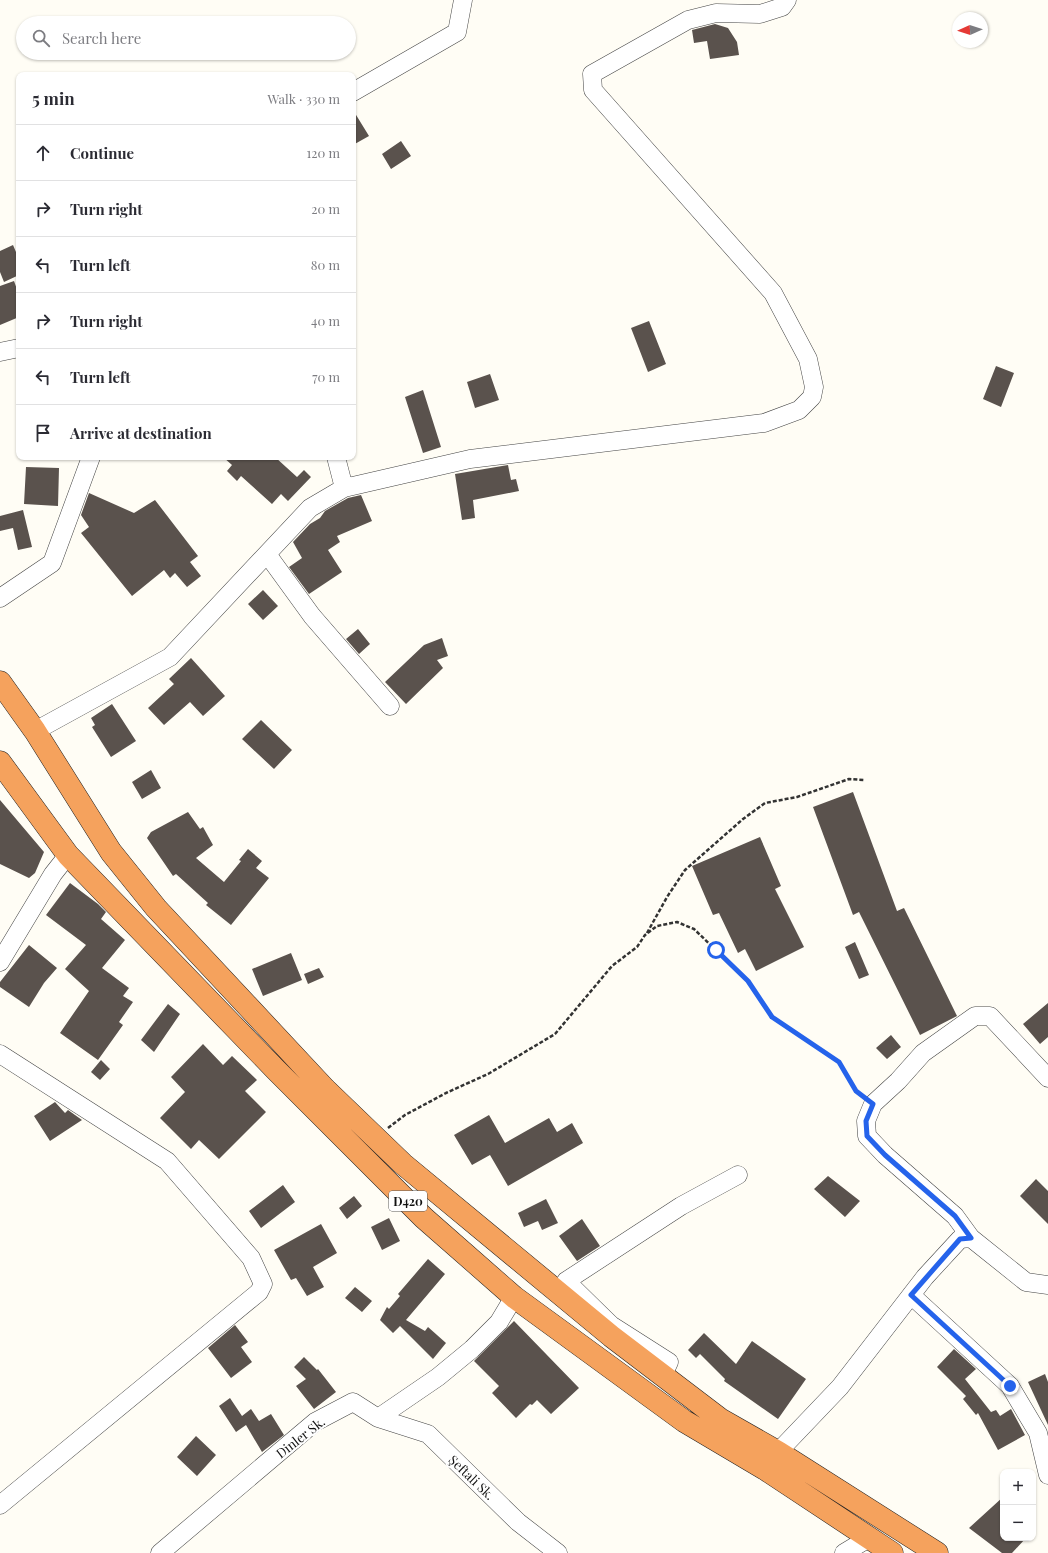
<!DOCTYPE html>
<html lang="en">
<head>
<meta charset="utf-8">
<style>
  :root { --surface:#fff; --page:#f7f7f7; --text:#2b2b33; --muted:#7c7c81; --line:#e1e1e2 }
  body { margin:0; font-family:"Playfair Display",serif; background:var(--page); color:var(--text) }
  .controls { position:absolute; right:12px; bottom:12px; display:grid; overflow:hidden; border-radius:8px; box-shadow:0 1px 3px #0004 }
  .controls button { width:36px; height:36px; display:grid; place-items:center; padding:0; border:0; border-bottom:1px solid var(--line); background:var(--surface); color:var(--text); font:20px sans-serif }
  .compass { position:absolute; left:952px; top:12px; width:36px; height:36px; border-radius:50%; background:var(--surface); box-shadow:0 1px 3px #0004; rotate:267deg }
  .stop { position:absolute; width:12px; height:12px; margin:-9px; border:3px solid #2563eb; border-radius:50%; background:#fff }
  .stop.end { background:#2563eb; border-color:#fff; box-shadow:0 1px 4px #0008 }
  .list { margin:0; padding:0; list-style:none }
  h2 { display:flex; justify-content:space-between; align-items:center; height:52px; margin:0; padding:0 16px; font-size:17px }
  h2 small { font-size:13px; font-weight:400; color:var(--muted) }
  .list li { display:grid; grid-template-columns:26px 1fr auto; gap:12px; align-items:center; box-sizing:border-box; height:56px; padding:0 16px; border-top:1px solid var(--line) }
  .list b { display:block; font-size:15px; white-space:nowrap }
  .list em { font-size:13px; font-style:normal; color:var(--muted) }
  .icon { flex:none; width:22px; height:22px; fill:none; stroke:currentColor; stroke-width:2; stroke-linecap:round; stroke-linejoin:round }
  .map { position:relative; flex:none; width:1048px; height:1553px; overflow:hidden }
  .search { position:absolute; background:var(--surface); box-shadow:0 1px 3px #0004; left:16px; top:16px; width:340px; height:44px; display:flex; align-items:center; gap:10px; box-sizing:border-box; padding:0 14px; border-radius:22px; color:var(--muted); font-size:15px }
  .panel { position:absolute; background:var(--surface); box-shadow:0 1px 3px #0004; left:16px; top:72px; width:340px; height:388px; border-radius:8px }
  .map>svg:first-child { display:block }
  .building { fill:#5a524d }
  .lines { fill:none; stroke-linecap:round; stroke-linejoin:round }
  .minor-casing { stroke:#444; stroke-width:19 }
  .highway-casing { stroke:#222; stroke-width:23 }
  .path { stroke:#333; stroke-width:2.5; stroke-dasharray:4 2; stroke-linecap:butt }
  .minor { stroke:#fff; stroke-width:18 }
  .highway { stroke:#f5a25d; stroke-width:22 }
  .route { stroke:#2563eb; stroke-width:5 }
  .labels { text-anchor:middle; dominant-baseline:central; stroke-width:4; stroke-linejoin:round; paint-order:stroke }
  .shield { fill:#fff; stroke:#585858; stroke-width:1 }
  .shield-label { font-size:12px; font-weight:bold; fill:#111 }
  .street-label { font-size:13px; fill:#111; stroke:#fff }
</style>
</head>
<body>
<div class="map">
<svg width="1048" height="1553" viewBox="0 0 1048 1553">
  <rect width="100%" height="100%" fill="#fffdf5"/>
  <path class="building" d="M715,24L728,28L737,42L739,55L710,59L707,41L694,43L692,30Z
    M353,110L369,136L353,145Z
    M401,141L411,156L391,169L382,154Z
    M13,245L19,259V275L4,282L0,272V251Z
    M14,281L19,295V317L0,325V286Z
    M649,321L666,364L648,372L631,328Z
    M996,366L1014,373L1001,407L983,399Z
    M490,374L499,400L475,408L467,382Z
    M423,390L441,447L423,453L405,397Z
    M223,457H275L297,477L304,470L311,477L288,501L281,494L272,504L241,476L237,481L227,471L232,465Z
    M508,465L511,480L516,479L519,491L473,500L475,518L462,520L455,474Z
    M26,467L59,468L58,506L24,504Z
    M89,493L134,513L155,500L198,556L190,562L201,576L187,587L175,573L170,578L164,570L132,596L81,533L89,527L81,515Z
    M361,495L372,521L337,536L340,542L328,550L342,572L309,594L289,567L302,558L293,542L310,524L320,518L325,511L348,498Z
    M23,510L32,547L18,550L13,528L0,531V516Z
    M263,590L278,606L263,620L248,604Z
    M358,629L370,644L359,654L346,639Z
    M442,638L448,656L437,660L443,668L406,704L385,682L424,645Z
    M191,658L225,696L203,716L190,702L164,725L148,708L174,684L169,679Z
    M112,704L136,741L111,757L92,727L95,725L91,718Z
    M261,720L292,750L274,769L242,739Z
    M151,770L161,788L142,799L132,782Z
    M853,792L897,911L904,908L957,1016L920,1035L859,912L853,915L813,807Z
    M0,800L44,852L35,873L29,878L0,864Z
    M188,812L200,829L203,827L213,845L196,858L224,882L241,861L239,860L248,849L262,861L256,868L269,878L231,925L206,905L208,903L176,874L173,876L147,838L151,832Z
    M760,837L781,886L775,889L804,947L756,971L745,949L738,953L719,913L713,915L692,866Z
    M70,883L98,904L106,912L101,919L125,940L102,968L129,988L123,996L133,1002L119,1022L123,1025L98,1060L60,1033L89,991L65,969L86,945L46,915Z
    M855,942L869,975L859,979L845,947Z
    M29,945L57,968L44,983L29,1007L0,987V982Z
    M291,953L302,980L263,996L252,969Z
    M319,968L324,977L308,984L304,974Z
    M1048,1003V1037L1040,1044L1023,1024Z
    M168,1004L180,1014L154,1052L141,1040Z
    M891,1035L901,1047L887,1059L876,1048Z
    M203,1044L223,1065L232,1056L257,1080L245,1091L266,1112L219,1159L199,1140L191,1149L160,1118L185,1092L171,1077Z
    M101,1060L110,1069L100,1080L91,1072Z
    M55,1102L65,1113L68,1110L82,1120L50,1141L34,1116Z
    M489,1115L505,1143L549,1118L557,1132L572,1123L583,1143L508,1186L490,1155L472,1165L454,1135Z
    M828,1176L860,1201L845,1217L814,1189Z
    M1036,1179L1048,1191V1224L1020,1196Z
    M283,1185L295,1202L261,1228L249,1211Z
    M354,1196L362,1206L347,1219L339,1208Z
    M546,1199L558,1223L542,1230L538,1221L524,1227L518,1213Z
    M389,1218L400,1241L382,1250L371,1227Z
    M582,1219L600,1246L577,1261L559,1236Z
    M321,1224L337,1253L313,1267L324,1287L307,1296L296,1278L291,1280L274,1250Z
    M428,1259L445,1274L406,1320L425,1331L428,1327L446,1343L433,1359L400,1326L393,1333L380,1320L387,1307L389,1309L400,1296L398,1294Z
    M355,1287L372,1301L362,1312L345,1298Z
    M514,1321L579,1388L551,1414L537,1400L532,1405L530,1404L516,1418L492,1393L499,1386L474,1361Z
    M235,1325L248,1342L241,1347L252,1362L231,1378L208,1348Z
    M704,1333L736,1364L752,1341L806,1379L778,1419L724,1381L725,1379L700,1354L696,1358L688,1350Z
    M954,1349L976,1369L965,1379L991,1412L996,1410L1000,1416L1011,1409L1025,1435L998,1450L978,1413L976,1415L963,1399L966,1396L937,1367Z
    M304,1357L317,1370L318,1369L336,1392L314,1409L296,1386L306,1379L294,1367Z
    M1045,1374L1048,1382V1425L1028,1382Z
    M230,1398L242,1416L251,1409L259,1421L271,1414L284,1435L262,1452L246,1425L236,1432L219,1406Z
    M196,1436L216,1455L197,1476L177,1457Z
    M1003,1497V1538H1026L1012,1553H1002L969,1528Z"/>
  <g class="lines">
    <defs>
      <path id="minor" d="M353,92L457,32L463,0
        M0,352L19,348
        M336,457L344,488
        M267,554L312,616L390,706
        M0,598L52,563L91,457
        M35,731L170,657L310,508L344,488L470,459L764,423L799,410L812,397L814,387L808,359L773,293L593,90L592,74L688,20L716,13L760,14L782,7L787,0
        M0,962L53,874L68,855
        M0,1054L167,1161L251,1258L263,1284L259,1292L0,1505
        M971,1238L955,1216L885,1155L867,1136L866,1121L873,1104L898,1081L923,1053L975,1016H990L1048,1078
        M911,1295L1010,1386L1038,1433L1048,1475
        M663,1375L669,1362L611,1325L566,1281L681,1206L738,1175
        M378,1418L438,1377L472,1349L499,1322L514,1297
        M778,1452L840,1387L925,1277L960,1239L971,1238L1026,1282L1048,1285
        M160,1553L315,1422L353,1402L378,1418L428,1434L518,1522L558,1553
        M844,1553L869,1538"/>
      <path id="highway" d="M0,682L35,731L111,852L156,908L325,1089L403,1164L611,1336L720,1419L778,1452L937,1553
        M0,762L68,855L276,1070L424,1218L514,1297L684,1421L765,1469L892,1553"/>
    </defs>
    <use href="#minor" class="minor-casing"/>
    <use href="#highway" class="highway-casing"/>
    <path class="path" d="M647,933L667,897L685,870L743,819L765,803L797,797L849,779L865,780
      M388,1128L405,1115L446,1093L488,1074L555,1034L612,966L637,947L645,935L657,926L677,922L694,929L748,981L772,1017L839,1062L856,1091L861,1095"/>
    <use href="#minor" class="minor"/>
    <use href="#highway" class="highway"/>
  </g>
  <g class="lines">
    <path class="route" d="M716,950L748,981L772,1017L839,1062L856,1091L873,1104L866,1121L867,1136L885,1155L955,1216L971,1238L960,1239L911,1295L1010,1386"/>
  </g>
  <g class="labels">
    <rect class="shield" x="389" y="1191" width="38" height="20" rx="3"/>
    <g class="shield-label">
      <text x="408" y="1201">D420</text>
    </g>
    <g class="street-label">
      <text transform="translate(300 1437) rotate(-38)">Dinler Sk.</text>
      <text transform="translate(472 1477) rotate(44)">Şeftali Sk.</text>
    </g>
  </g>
</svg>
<div class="controls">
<button>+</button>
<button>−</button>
</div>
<svg class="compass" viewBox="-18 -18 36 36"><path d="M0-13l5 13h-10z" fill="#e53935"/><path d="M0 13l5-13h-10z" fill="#7c7c81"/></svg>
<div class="stop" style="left:716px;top:950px"></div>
<div class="stop end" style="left:1010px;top:1386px"></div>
<div class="search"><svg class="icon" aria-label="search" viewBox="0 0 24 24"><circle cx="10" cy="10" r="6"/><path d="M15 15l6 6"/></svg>Search here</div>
<section class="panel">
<h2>5 min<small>Walk · 330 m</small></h2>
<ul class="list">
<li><svg class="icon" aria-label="ahead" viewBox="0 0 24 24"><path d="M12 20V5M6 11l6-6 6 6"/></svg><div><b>Continue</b></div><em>120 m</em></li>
<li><svg class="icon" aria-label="right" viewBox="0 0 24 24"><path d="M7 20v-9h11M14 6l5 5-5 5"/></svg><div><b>Turn right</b></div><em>20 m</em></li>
<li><svg class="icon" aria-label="left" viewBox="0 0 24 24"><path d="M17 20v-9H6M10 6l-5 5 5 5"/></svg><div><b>Turn left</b></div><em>80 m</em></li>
<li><svg class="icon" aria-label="right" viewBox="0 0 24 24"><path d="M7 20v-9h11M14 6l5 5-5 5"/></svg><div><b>Turn right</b></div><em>40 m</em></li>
<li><svg class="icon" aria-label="left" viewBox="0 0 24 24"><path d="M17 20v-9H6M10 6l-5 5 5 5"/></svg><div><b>Turn left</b></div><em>70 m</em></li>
<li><svg class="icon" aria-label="arrive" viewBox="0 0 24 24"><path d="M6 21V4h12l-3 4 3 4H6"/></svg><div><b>Arrive at destination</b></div></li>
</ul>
</section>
</div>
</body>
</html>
